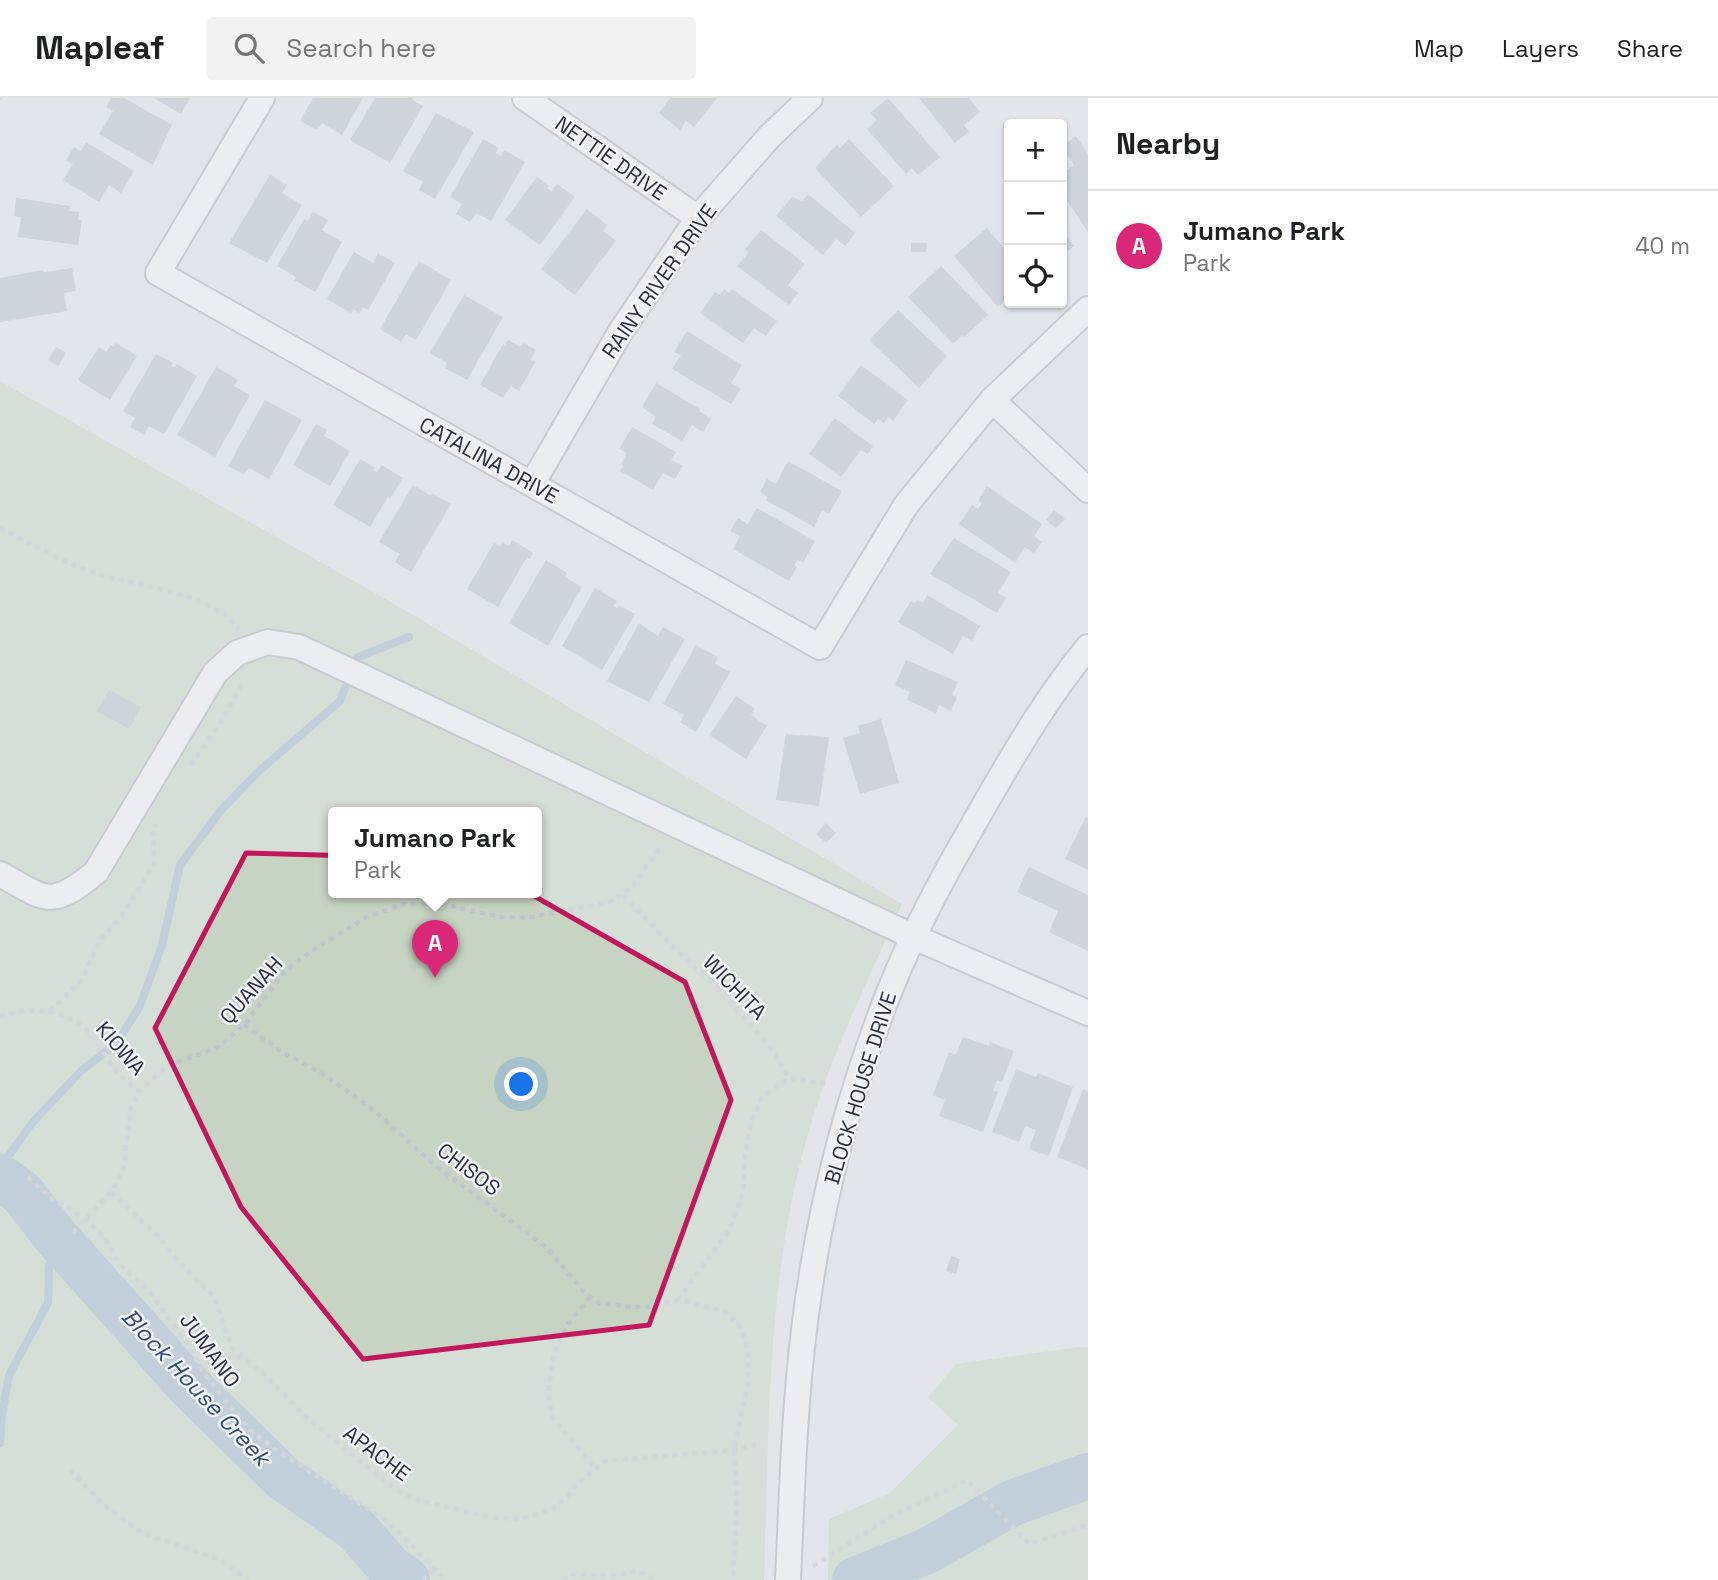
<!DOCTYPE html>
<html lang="en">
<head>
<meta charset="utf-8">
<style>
  :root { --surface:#fff; --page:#f2f2f2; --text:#202124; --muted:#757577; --line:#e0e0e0; --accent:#db2777 }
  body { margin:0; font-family:"Space Grotesk",sans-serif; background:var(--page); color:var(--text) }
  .controls { position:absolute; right:21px; top:21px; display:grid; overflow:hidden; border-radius:7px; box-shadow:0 2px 5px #0004 }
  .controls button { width:63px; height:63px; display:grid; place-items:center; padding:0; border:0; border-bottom:2px solid var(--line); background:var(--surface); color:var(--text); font:35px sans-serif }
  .you { position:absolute; left:522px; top:987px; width:24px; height:24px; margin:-18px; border:5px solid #fff; border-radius:50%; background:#1a73e8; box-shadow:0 0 0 10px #1a73e833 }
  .badge { display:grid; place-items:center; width:46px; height:46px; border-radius:50%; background:var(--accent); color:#fff; font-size:23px; font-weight:700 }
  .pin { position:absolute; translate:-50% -58px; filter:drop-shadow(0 2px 4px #0008) }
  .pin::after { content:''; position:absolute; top:37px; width:24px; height:21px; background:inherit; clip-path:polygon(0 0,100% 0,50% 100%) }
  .popup { position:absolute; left:328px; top:709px; width:214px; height:91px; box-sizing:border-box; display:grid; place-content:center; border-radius:7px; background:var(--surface); filter:drop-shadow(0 2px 5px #0005); font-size:23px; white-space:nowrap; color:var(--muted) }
  .popup b { font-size:26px; color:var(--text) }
  .popup::after { content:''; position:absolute; left:50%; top:100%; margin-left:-14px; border:14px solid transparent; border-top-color:var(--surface) }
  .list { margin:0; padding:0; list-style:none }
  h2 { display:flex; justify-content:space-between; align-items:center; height:91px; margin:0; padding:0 28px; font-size:30px }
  h2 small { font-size:23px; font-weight:400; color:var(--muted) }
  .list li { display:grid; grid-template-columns:46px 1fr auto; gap:21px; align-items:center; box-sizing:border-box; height:112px; padding:0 28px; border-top:2px solid var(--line) }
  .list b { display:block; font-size:26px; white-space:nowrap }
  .list p { margin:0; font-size:23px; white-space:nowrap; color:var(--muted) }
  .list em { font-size:23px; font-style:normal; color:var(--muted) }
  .icon { flex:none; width:38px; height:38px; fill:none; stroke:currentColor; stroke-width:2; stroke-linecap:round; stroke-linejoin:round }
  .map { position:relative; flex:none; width:1088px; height:1482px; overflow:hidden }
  header { display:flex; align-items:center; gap:42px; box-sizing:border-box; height:98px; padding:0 35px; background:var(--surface); border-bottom:2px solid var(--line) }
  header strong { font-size:33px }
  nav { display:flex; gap:38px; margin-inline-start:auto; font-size:24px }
  .search { width:490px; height:63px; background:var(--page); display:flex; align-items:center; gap:18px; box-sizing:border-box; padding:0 24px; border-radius:7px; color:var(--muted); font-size:26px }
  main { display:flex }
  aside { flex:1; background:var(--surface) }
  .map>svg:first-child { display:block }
  .green { fill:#c7d4c3; fill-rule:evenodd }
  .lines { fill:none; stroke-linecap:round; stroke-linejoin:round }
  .stream { stroke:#9eb1ca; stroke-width:8 }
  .river { stroke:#9eb1ca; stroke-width:46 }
  .building { fill:#b9bec7 }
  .minor-casing { stroke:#a7acb4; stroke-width:28 }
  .path { stroke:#c0c3c9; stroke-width:4.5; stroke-dasharray:5 5; stroke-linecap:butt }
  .minor { stroke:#f5f6f9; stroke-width:24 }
  .marked { fill:none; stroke:#c2185b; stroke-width:5; stroke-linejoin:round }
  .labels { text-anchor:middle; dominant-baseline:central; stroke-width:5; stroke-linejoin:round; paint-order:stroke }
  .street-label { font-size:21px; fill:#2a3242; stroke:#f2f4f8 }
  .water-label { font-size:23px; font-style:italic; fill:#354e76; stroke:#f2f4f8 }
</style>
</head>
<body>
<header>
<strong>Mapleaf</strong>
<div class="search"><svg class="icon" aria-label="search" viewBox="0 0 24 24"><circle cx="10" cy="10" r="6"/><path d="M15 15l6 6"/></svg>Search here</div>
<nav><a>Map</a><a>Layers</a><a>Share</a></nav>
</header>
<main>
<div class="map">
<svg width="1088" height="1482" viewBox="0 0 1088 1482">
  <rect width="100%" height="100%" fill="#e2e5ea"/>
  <path class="green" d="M0,283L391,504L902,806C870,878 834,950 811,1026C766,1173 769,1330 764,1482H0ZM334,714H536V794H334Z
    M1079,1249H1088V1482H828L829,1421L890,1395L958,1327L928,1299L956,1266Z"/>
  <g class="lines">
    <path class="stream" d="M358,559L409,539
      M0,1070L32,1025L81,973L116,946L140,908L162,847L180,767L222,711L259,673L340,603L345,590
      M0,1345L2,1317L9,1277L48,1205L49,1169L56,1139"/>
    <path class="river" d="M0,1079L22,1095L56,1139L189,1288L283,1380L356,1431L391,1471L407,1482
      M855,1482L927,1453L1012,1405L1088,1378"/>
  </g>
  <path class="building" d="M111,0H124L172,27L153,67L99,36L113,13L106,9Z
    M154,0H190L181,16Z
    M313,0H363L342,37L322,25L317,32L300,23Z
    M375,0H413L412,2L423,8L390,65L350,42Z
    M670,0H717L694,29L686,23L680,32L659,15Z
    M888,0L940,59L918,77L912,70L906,76L867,31L877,22L870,15Z
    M919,0H969L980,14L964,27L969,34L955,45Z
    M436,15L474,34L435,101L419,92L423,84L403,73Z
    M1076,38L1088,56V134L1062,95V75L1074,67L1062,48Z
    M483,41L499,50L496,55L501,58L504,52L525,64L491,123L476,115L470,124L456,116L462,106L450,99Z
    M849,41L894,88L861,119L815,70L837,47L840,50Z
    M86,44L134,73L121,95L109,87L99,104L63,82L73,66L66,62L74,49L81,53Z
    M270,77L287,87L282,95L302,107L267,165L229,145Z
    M537,79L549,88L547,90L552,94L557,86L575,99L540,147L505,122Z
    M808,96L855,135L845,148L836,141L823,157L776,118L792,99L802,103Z
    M16,100L70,108L69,113L79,114L78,122H82L78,147L18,139L21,119L14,118Z
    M587,111L607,127L603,133L616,143L575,197L541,171Z
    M313,114L328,122L322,132L342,144L315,194L294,182L296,179L277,168L304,121L308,123Z
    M987,130L1009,156V199L998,209L954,158Z
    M1062,131L1074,148L1062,157Z
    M761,132L805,166L788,187L798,195L789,207L737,168L749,154L745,151Z
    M911,145H927L926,154H911Z
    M354,154L373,165L378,155L395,165L368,212L363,209L359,215L353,211L351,215L327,201Z
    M419,163L451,182L416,242L406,236L401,244L380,231Z
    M941,168L988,217L964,239L962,237L953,246L908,199Z
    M72,170L76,193L64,195L67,213L0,224V180L43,172L44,174Z
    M724,191L729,195L732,191L777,223L766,238L754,230L743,245L700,215L715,194L720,197Z
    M464,197L503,219L467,282L445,270L447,265L430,255Z
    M898,212L947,258L919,290L869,242Z
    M687,233L742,267L731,285L741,291L731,306L672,271L681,257L674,254Z
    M508,242L520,249L523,245L536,252L530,262L535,264L519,293L511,288L503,300L480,287L503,246L505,247Z
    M116,245L137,258L110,302L78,282L99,249L106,254L111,247L113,249Z
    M56,249L66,255L58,268L48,262Z
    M156,256L173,265L171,268L175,269L177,266L197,278L164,336L149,328L144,337L130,329L135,320L123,313Z
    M861,267L908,302L893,323L888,319L884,325L878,321L874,326L838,298Z
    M216,269L238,282L234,288L250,297L215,359L177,337Z
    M656,285L700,311L699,313L711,321L703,334L692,327L682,343L652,326L656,319L642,309Z
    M265,302L302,322L269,381L249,370L244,377L228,368Z
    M835,320L873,348L868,356L861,352L841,379L809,356Z
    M316,326L327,332L324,338L350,353L330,388L293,367Z
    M632,329L676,354L671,362L683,368L675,381L663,375L653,392L620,373L623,368L621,366L627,355L619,351Z
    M360,361L375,370L373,372L377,374L382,367L403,380L390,401L388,399L370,429L333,407Z
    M788,363L842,393L829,416L822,412L814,429L766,402L767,399L760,394L767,381L776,386Z
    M413,387L431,398L432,395L451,406L411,474L395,464L400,456L379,444Z
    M987,388L1042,426L1034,438L1042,444L1034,455L1025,449L1015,465L959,426L972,407L978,411L982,405L978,403Z
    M757,410L815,443L803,465L798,462L794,467L797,469L789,483L733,451L740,438L730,433L738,420L748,426Z
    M1054,412L1065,421L1056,430L1046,422Z
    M954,440L1011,474L998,495L1006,500L997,515L930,476Z
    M512,442L533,455L530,461L527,459L498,509L467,491L494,445L501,449L503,445L509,448Z
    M546,462L567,475L565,479L582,489L548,548L509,525Z
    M595,490L617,503L613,508L617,510L619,507L635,516L602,572L562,548Z
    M927,497L980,528L972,543L963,538L953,556L898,524L911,503L915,505L917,502L923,505Z
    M639,525L658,538L663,529L685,541L649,604L607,583Z
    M696,547L718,559L715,566L730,574L696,634L680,624L684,617L663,606Z
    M906,562L958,584L952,597L957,599L951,613L939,607L936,615L907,602L910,594L895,587Z
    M109,592L141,609L129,631L97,613Z
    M736,598L755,611L751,617L767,628L746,661L709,637Z
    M881,621L899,685L860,696L843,640L860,635L858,628Z
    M786,636L829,639L819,708L776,702Z
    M1086,719L1088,720V772L1065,761Z
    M826,725L836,735L826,745L816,736Z
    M1029,769L1088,797V853L1049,834L1058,813L1017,794Z
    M963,939L989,948L990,944L1014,953L1002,984L997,982L993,992L998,994L983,1034L939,1018L945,1002L933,997L949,954L956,957Z
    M1016,971L1036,979L1038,975L1073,989L1049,1058L1029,1051L1036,1032L1025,1028L1019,1044L992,1034Z
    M1083,991L1088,993V1071L1057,1059Z
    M951,1158L960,1161L956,1176L946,1173Z"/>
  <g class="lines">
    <defs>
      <path id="minor" d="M262,0L158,175L820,549L906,407L992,302L1088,211
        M525,0L698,120
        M992,302L1088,392
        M532,386L621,233L698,120L770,38L810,0
        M0,776C46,802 51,811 96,774L215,575L237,555L268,544L299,549L914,839L1088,915
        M788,1482C792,1396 794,1309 805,1224C819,1112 847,1001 888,897C913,833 947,772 981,713C1013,657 1047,599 1088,549"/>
    </defs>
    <use href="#minor" class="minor-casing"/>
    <path class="path" d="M0,1L1,0
      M0,430C31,446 66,466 98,476C138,489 213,494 238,531
      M191,667L222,622L244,583
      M623,797L673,849L718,890L774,954L789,980L829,987
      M50,913L81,883L101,840L112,830L126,811L154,766L153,730L156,726
      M0,919C33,907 71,911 94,940C103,951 109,965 119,976C125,982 132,988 139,994
      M244,927L282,954L318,973L370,1009L437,1069L545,1148L585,1195L599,1205L644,1210L678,1202L689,1204L726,1214L741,1230L748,1256V1285L734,1352L737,1401L733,1482
      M28,1079L48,1098L87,1122L105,1140L114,1158L125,1172L149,1193L190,1250L202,1273L250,1332L276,1352L390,1425L445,1482
      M111,1094L159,1139L180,1165L214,1199L232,1250L266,1278L306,1319L396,1392L421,1403L494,1420L520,1421L551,1412L567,1399L578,1385L605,1363L724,1353L756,1347
      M73,1134L111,1094L123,1073L131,1010L139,994L167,968L217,950L244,927L286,872L314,851L367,819L405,806H442L500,819L527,820L610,804L632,789L662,747
      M590,1199L568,1226L554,1255L548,1296L553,1320L595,1370
      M678,1202L729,1132L743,1095L745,1055L751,1025L762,999L789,980
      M197,1264L243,1259
      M70,1372L106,1409L143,1435L220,1462L248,1482
      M813,1468L890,1419L967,1382L1029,1446L1088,1427
      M423,1482L434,1469
      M562,1482L573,1477L613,1478L636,1473L657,1482"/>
    <use href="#minor" class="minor"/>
  </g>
  <path d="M0 0H1088V1482H0ZM246,755L469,761L685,884L731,1002L649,1227L363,1261L241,1109L155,930Z" fill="#e2e5ea" fill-opacity=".55" fill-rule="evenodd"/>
  <path class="marked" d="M246,755L469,761L685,884L731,1002L649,1227L363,1261L241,1109L155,930Z"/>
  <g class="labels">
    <g class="street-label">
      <text transform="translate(611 60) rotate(35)">NETTIE DRIVE</text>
      <text transform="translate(659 183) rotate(-55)">RAINY RIVER DRIVE</text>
      <text transform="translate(489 362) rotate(29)">CATALINA DRIVE</text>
      <text transform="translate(735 889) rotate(46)">WICHITA</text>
      <text transform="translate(251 892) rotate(-48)">QUANAH</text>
      <text transform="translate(121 950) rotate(49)">KIOWA</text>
      <text transform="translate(860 990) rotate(-73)">BLOCK HOUSE DRIVE</text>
      <text transform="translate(469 1071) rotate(37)">CHISOS</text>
      <text transform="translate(210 1252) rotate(54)">JUMANO</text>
      <text transform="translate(377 1355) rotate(37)">APACHE</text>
    </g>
    <g class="water-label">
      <text transform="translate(196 1289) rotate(47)">Block House Creek</text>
    </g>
  </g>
</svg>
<div class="controls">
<button>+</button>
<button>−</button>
<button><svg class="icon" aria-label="locate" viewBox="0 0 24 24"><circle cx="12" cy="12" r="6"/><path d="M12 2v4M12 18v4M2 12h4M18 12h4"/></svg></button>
</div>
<div class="you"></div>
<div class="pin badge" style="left:435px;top:880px">A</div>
<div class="popup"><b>Jumano Park</b>Park</div>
</div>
<aside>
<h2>Nearby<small></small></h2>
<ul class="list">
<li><span class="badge">A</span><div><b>Jumano Park</b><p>Park</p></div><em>40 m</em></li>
</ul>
</aside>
</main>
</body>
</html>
